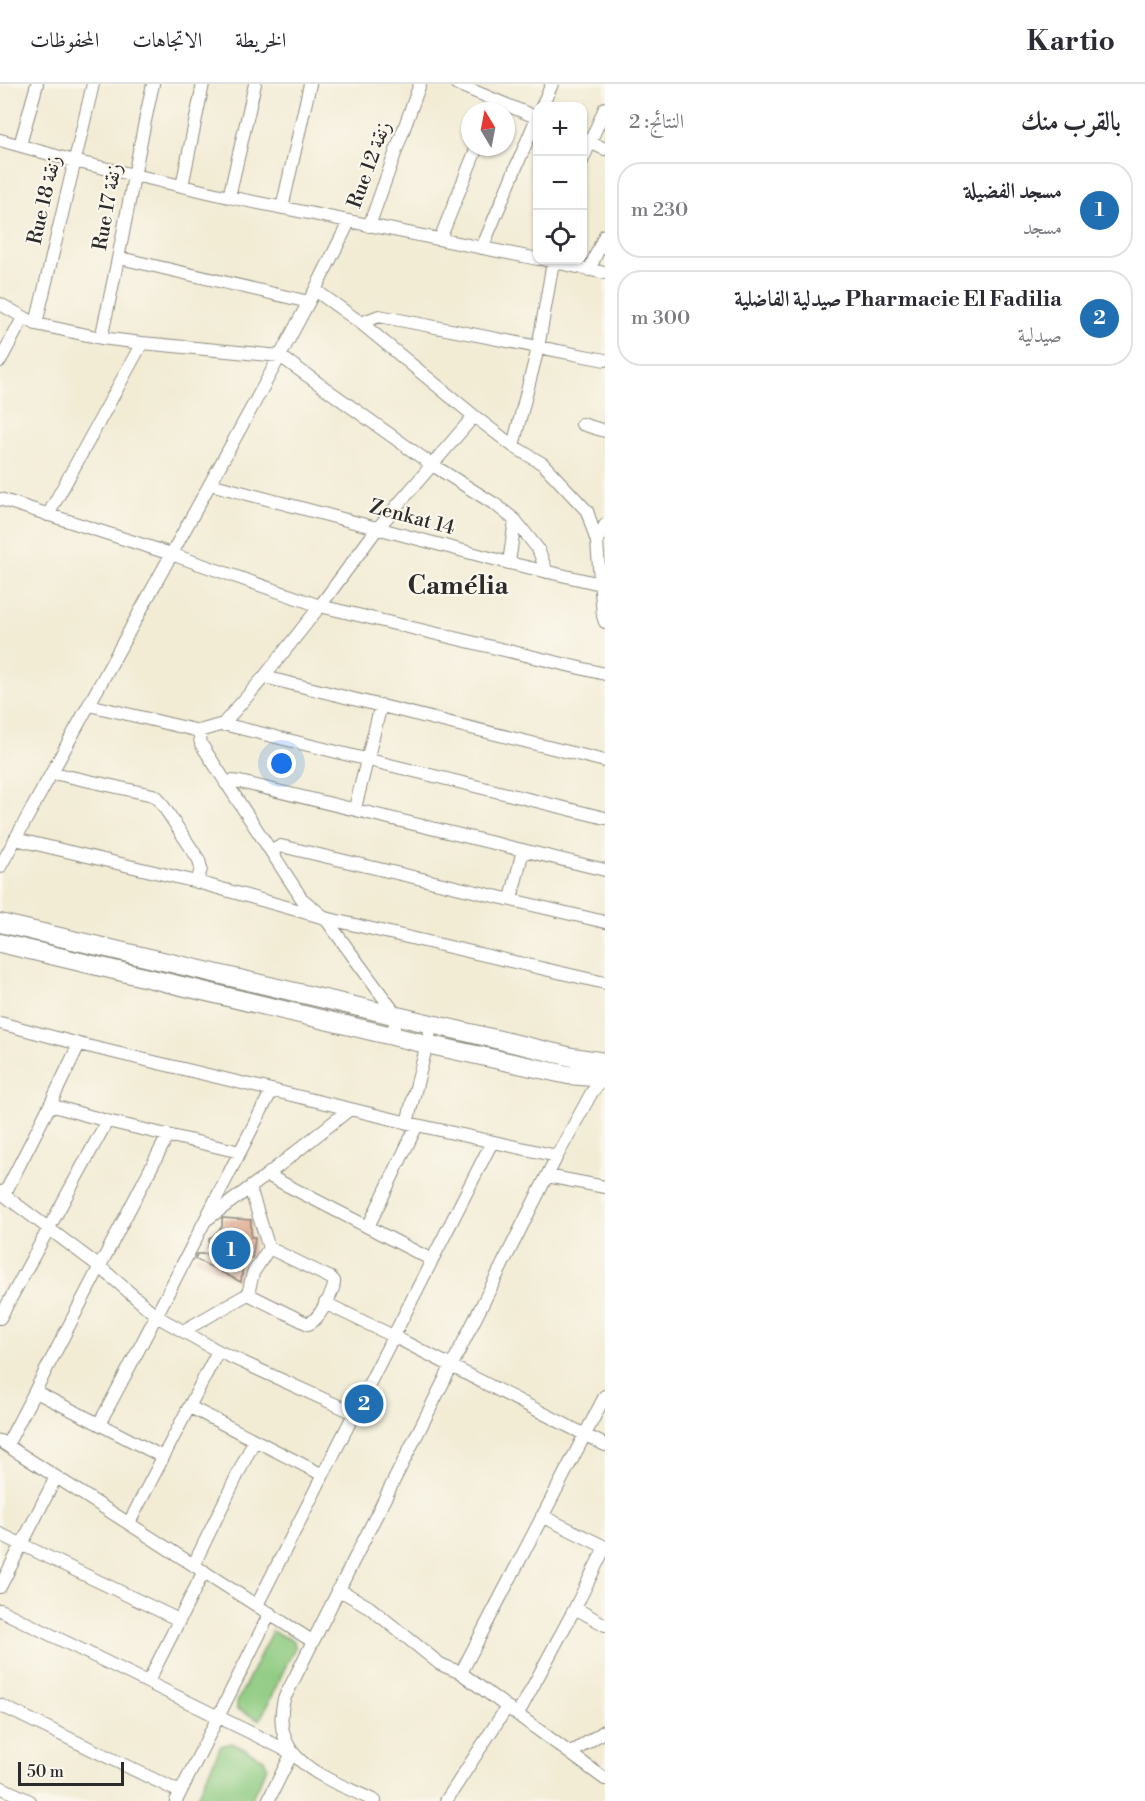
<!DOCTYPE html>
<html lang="ar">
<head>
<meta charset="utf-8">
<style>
  :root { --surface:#fff; --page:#f7f7f7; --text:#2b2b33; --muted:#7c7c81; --line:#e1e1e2; --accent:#1f6fb2 }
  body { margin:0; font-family:"Libre Bodoni",Amiri,serif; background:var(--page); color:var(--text); direction:rtl }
  .controls { position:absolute; right:18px; top:18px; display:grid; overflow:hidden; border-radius:12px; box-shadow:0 2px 4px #0004 }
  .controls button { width:54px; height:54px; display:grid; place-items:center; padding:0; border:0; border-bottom:2px solid var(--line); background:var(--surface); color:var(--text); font:30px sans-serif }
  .compass { position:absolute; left:461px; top:18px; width:54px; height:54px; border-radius:50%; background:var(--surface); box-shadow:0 2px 4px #0004; rotate:350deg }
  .scale { position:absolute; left:18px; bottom:15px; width:106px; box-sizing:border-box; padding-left:6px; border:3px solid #2b2b2b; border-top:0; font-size:16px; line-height:21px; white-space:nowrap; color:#2b2b2b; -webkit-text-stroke:4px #fbf7ec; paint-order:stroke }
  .you { position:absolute; left:282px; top:680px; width:21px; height:21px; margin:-15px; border:4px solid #fff; border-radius:50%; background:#1a73e8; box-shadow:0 0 0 9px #1a73e833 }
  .badge { display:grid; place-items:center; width:39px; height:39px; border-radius:50%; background:var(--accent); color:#fff; font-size:20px; font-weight:700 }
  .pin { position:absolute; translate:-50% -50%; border:3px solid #fff; box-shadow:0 2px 6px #0006 }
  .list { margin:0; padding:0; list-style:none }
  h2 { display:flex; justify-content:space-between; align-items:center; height:78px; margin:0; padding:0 24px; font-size:26px }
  h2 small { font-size:20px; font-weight:400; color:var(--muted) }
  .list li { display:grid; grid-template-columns:39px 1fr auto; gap:18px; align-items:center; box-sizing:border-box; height:96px; margin:0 12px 12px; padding:0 12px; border:2px solid var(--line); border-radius:24px }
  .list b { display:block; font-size:22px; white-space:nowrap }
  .list p { margin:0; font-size:20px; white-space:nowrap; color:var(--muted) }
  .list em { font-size:20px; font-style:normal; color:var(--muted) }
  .icon { flex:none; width:33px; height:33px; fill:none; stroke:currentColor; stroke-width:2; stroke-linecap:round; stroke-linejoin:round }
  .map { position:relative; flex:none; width:605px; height:1717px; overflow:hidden; direction:ltr }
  header { display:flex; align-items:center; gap:36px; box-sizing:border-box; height:84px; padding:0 30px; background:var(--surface); border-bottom:2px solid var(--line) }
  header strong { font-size:28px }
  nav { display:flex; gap:33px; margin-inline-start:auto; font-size:21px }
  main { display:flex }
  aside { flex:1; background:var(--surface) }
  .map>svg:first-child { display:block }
  .green { fill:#8ecb81; stroke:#5c7b56; stroke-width:1.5 }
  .building { fill:#d99d81 }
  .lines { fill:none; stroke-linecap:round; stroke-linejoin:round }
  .street-casing { stroke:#8e8c80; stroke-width:14 }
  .secondary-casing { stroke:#8e8c80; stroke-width:20 }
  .street { stroke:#fff; stroke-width:12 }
  .secondary { stroke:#fff; stroke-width:18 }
  .labels { text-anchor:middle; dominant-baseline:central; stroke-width:4.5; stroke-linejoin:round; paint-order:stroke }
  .street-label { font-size:20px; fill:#2b2b2b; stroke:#fbf7ec }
  .district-label { font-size:26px; font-weight:bold; fill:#2b2b2b; stroke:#fbf7ec }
</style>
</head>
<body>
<header>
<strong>Kartio</strong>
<nav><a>الخريطة</a><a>الاتجاهات</a><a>المحفوظات</a></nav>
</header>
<main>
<aside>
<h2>بالقرب منك<small>النتائج: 2</small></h2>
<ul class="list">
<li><span class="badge">1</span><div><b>مسجد الفضيلة</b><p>مسجد</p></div><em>230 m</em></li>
<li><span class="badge">2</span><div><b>Pharmacie El Fadilia صيدلية الفاضلية</b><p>صيدلية</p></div><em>300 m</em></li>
</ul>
</aside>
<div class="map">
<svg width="605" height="1717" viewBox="0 0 605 1717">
  <rect width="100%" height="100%" fill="#fbf7ec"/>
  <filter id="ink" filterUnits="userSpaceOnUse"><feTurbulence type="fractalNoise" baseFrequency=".0167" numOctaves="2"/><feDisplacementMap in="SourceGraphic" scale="12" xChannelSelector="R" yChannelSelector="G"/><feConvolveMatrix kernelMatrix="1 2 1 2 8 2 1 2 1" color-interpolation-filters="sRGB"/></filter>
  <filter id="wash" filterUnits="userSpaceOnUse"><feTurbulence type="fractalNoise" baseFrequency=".008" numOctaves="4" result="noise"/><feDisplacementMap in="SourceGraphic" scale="24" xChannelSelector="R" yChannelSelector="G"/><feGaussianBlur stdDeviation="1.35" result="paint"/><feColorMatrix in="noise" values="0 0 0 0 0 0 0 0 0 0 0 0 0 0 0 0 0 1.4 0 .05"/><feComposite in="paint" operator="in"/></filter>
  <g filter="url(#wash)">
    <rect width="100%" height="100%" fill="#f2ecd5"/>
    <path class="green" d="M272,1547L294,1557L295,1563L260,1636L237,1625V1618Z
      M232,1659L264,1675L267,1683L250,1717H195L221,1662Z"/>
    <g id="blocks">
      <path class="building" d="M222,1134L251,1136V1153H255L254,1162L252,1174L244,1173L241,1198L195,1175L197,1170H208L209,1155L222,1143Z"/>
    </g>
  </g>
  <g filter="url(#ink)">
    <use href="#blocks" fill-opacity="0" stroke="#8e8c80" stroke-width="1.5"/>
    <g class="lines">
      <defs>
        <path id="street" d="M457,0L538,34
          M542,22L552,0
          M582,55L605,65
          M0,56L74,77L229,113L538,175
          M20,61L37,0
          M582,77L605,24
          M182,102L203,0
          M229,113L255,0
          M282,124L310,0
          M349,138L315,206L361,239L474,332L513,362L543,380L587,427L597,458L603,532L605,538
          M369,142L420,0
          M440,155L477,63
          M482,164L538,31
          M120,174L309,218
          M545,176L605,189
          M589,186L605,151
          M0,220L36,240L101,254L142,259L280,272L431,380L496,421L515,436L538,465L547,488
          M361,239L379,232L605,276
          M36,240L93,0
          M101,254C121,169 134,84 153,0
          M0,277L23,234
          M582,340L605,347
          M513,362L538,264L553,178
          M210,400L509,479L605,501
          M0,415L171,470L320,522L605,590
          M48,431L142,259
          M597,458L605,441
          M509,479L515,436
          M264,593L605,677
          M89,621L199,647L223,640L264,593L320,522L377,445L474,332
          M223,640L605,734
          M199,647L201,660L302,815L325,834L397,932L392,951
          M53,689L153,711L158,714L199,776L201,785L197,798
          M226,700L231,697L240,698L605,786
          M355,724L381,621
          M15,755L197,798L325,834L605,899
          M271,767L281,762L605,838
          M0,783L280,272L315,206
          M511,815L523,766
          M0,939L79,960L417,1041L557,1072
          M50,1021L107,1037L240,1068
          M407,1039L432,940
          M267,1091L432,1176
          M547,1092L605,1103
          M0,1108L100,1183L158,1233L218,1267L354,1329
          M4,1111L50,1021L79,960
          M206,1136L267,1091L350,1025
          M368,1143L417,1041
          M248,1210L308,1240C318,1237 335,1207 334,1197L331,1194L269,1164
          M325,1219L393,1252L605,1361
          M0,1234L107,1037
          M183,1247L248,1210L253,1189L269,1164L250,1104
          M36,1308L99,1340
          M190,1323L323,1391
          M0,1357L312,1557
          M7,1361L168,1051
          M163,1373L99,1340C159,1230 214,1117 272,1006
          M542,1432L605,1463
          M129,1439L218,1267
          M0,1450L179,1536
          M605,1463L575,1524L605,1541
          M194,1480L254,1357
          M0,1503L56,1393
          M338,1505L369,1523L440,1580L461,1589L605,1695
          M257,1521L492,1058
          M0,1526L292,1669
          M461,1589L605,1312
          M148,1598L204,1487
          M0,1621L180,1708
          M518,1630L575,1524
          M571,1669L605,1647
          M0,1703L30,1717
          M176,1717L270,1529
          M268,1717L292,1669
          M375,1717C330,1695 268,1679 284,1615L557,1072L592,1008L605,993
          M446,1717L507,1623"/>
        <path id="secondary" d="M0,839L572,973L605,978
          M0,859L426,960L568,991L605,994"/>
      </defs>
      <use href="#street" class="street-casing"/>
      <use href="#secondary" class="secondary-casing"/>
      <use href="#street" class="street"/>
      <use href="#secondary" class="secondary"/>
    </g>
  </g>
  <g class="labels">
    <g class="street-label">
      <text transform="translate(370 81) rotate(-70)">Rue 12 زنقة</text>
      <text transform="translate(45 116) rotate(-77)">Rue 18 زنقة</text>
      <text transform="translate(108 123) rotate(-80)">Rue 17 زنقة</text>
      <text transform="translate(412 434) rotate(15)">Zenkat 14</text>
    </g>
    <g class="district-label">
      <text x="458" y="502">Camélia</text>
    </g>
  </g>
</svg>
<div class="controls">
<button>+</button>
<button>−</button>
<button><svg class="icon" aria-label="locate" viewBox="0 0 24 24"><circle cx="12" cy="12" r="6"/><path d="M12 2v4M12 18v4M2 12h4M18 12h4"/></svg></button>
</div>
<svg class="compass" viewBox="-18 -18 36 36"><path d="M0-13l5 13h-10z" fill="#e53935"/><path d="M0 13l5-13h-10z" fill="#7c7c81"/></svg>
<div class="scale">50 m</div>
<div class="you"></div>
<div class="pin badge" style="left:231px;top:1166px">1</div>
<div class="pin badge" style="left:364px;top:1320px">2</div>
</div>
</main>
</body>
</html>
